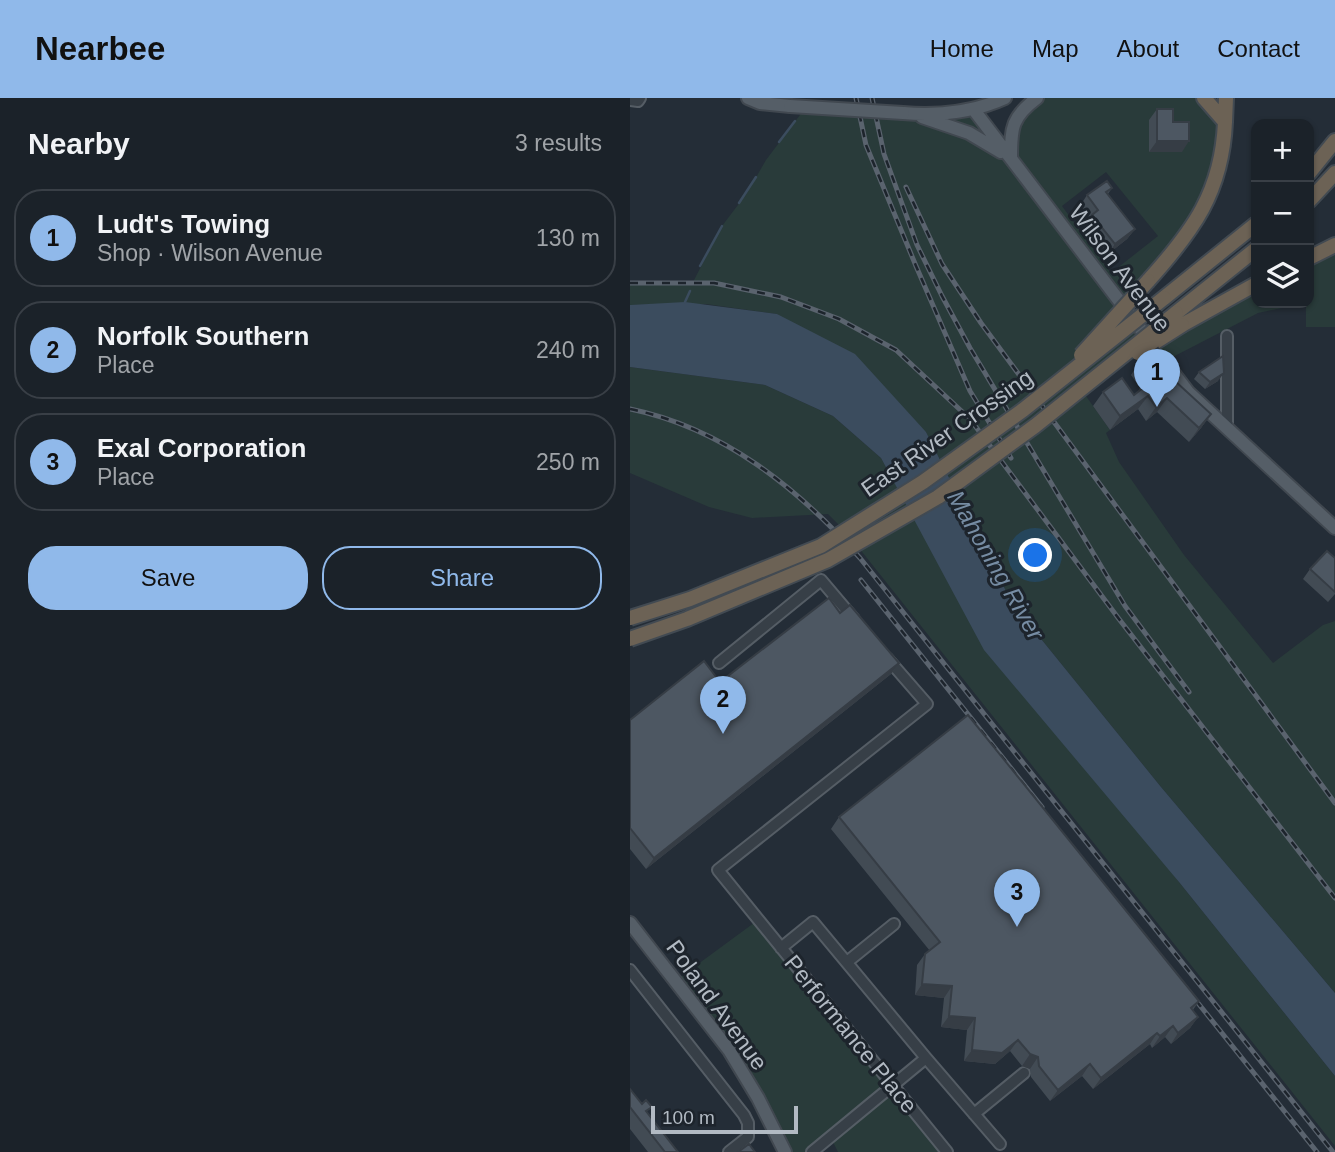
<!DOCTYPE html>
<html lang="en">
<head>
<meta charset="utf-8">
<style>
  :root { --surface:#1b2229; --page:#282f35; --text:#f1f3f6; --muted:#a0a4a8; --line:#393f46; --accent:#90b9ea }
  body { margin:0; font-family:Helvetica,sans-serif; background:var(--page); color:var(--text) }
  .controls { position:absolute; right:21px; top:21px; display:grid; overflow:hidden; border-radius:14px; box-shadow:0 2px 5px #0004 }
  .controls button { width:63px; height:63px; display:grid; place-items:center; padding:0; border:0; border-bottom:2px solid var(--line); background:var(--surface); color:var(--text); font:35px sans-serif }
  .scale { position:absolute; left:21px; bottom:18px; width:147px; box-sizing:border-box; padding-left:7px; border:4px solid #b2bac3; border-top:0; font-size:19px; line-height:24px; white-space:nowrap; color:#b2bac3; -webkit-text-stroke:5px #1d242c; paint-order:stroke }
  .you { position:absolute; left:406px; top:458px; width:24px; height:24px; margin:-18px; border:5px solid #fff; border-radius:50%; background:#1a73e8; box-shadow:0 0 0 10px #1a73e833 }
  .badge { display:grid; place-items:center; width:46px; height:46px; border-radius:50%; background:var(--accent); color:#111; font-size:23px; font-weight:700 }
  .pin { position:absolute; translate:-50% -58px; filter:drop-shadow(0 2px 4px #0008) }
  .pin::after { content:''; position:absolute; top:37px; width:24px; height:21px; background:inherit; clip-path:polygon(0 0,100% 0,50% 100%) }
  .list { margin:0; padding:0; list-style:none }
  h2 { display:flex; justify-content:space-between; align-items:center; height:91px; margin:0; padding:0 28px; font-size:30px }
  h2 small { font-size:23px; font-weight:400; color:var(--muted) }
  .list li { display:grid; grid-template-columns:46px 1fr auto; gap:21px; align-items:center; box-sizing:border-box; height:98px; margin:0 14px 14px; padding:0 14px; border:2px solid var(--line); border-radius:28px }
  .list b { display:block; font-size:26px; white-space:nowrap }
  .list p { margin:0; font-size:23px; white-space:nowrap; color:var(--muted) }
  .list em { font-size:23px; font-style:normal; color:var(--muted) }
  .actions { display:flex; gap:14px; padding:21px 28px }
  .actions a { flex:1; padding:16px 0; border:2px solid var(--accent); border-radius:28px; text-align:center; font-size:24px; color:var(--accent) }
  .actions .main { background:var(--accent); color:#111 }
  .icon { flex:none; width:38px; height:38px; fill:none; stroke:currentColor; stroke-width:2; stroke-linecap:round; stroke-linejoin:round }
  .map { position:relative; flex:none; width:705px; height:1054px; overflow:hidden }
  header { display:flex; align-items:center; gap:42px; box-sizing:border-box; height:98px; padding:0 35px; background:var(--accent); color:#111 }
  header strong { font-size:33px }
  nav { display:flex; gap:38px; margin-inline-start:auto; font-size:24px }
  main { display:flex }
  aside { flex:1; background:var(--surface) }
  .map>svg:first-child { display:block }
  .green { fill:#293b3a; fill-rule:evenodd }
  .water { fill:#3b4c5e }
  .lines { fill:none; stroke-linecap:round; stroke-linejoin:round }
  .stream { stroke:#3b4c5e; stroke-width:2.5 }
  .minor-casing { stroke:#555d65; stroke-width:14 }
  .major-casing { stroke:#414850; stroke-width:16 }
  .highway-casing { stroke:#424a52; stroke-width:18 }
  .minor { stroke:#373f47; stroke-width:10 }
  .major { stroke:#555e67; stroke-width:12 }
  .highway { stroke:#6c6255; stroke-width:14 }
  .rail-casing { stroke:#5a636e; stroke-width:5 }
  .rail { stroke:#1d242c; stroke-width:2.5; stroke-dasharray:8; stroke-linecap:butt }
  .major-bridge-casing { stroke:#414850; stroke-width:16; stroke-linecap:butt }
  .highway-bridge-casing { stroke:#424a52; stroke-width:18; stroke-linecap:butt }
  .major-bridge { stroke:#555e67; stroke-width:12 }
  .highway-bridge { stroke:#6c6255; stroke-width:14 }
  .wall { fill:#424b54 }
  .shaded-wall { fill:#363d45 }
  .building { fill:#4d5762; stroke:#363d45; stroke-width:2 }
  .labels { text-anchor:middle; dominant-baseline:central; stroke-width:6; stroke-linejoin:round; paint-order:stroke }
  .street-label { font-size:23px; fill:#b2bac3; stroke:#1d242c }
  .water-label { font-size:24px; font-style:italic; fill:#768ca3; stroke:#1d242c }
</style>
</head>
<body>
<header>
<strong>Nearbee</strong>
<nav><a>Home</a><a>Map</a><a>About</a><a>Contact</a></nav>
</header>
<main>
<aside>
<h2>Nearby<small>3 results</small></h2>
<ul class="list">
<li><span class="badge">1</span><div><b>Ludt's Towing</b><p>Shop · Wilson Avenue</p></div><em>130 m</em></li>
<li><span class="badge">2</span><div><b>Norfolk Southern</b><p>Place</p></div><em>240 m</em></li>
<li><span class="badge">3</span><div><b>Exal Corporation</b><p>Place</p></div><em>250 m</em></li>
</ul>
<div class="actions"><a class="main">Save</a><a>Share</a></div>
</aside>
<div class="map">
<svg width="705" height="1054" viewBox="0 0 705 1054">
  <rect width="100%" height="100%" fill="#242d37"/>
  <path class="green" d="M407,0H574L595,24L582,90L494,209L516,239L626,186V205H679V160L705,147V229H676V205L628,215L535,263L524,245L451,291L480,332L476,335L489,364L554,457L643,565L693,527L705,523V895L531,689L382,505L296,334L147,216L76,206L0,207V185L63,184L92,128L117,95L136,62L176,9L344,12L380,58L381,34ZM476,74L528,138L481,175L432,108Z
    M0,269L135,287L203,318L251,360L301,450L549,784L705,978V1048L217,435L198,416L122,420L79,409L0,375Z
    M128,822L317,1054H208L201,1040L182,1054H155L128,1000L45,883Z"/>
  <path class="water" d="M55,204L147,216L225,256L296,334L382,505L531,689L705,895V978L549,784L354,552L251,360L203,318L135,287L0,269V207Z"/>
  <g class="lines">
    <path class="stream" d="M149,44L165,23
      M109,105L126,79
      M70,168L92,128
      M55,204L60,193"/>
    <defs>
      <path id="minor" d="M0,2L8,3L10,0
        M597,330V238
        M257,560L297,606L88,772L317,1054
        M89,565L191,482L224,521
        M151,850L183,824L296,960L370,1046
        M217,864L264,826
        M0,872L114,1017L118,1025V1039L99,1054
        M344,1016L394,975
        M182,1054L296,960"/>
      <path id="major" d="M118,0L130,5L160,8
        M344,12L522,246
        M273,15C309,18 342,15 375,0
        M292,19L339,35L371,54
        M381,59C381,29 382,19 407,0
        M539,269L558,294L705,430
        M0,825L99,952L128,1000L155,1054"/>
      <path id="highway" d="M595,24L596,0
        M679,75L705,43
        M679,103L705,75
        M679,160L705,147
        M518,183C563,133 592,94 595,24L574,0
        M534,200L626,126
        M546,215L626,151
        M552,227L626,186"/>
    </defs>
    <use href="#minor" class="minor-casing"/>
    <use href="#major" class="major-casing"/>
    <use href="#highway" class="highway-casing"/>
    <use href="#minor" class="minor"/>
    <use href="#major" class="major"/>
    <use href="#highway" class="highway"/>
    <defs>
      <path id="rail" d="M226,0L236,47L286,168L340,293L381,360
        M242,0L254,56L287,147L312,198L340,250L495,508L559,594
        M276,89L312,166L351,225L705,705
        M0,185H84L151,199L209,221L266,252L340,321L489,521L705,800
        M0,311C93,330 168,390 230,460L703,1054
        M231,482L412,709
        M556,890L687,1054"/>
    </defs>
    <use href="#rail" class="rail-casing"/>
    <use href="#rail" class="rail"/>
    <defs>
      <path id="major-bridge" d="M160,8L273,15"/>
      <path id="highway-bridge" d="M508,255L552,227
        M451,257L518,183
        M0,520L60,501L191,448L293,384L393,312L534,200
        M0,541L57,521L198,462L308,399L405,328L546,215"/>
    </defs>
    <use href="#major-bridge" class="major-bridge-casing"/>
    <use href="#highway-bridge" class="highway-bridge-casing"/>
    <use href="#major-bridge" class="major-bridge"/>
    <use href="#highway-bridge" class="highway-bridge"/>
  </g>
  <path class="wall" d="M527,11L543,24L552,54H519V22Z
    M482,90L478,96L505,131L497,141L478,156L455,127L459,121L450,108L457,97Z
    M510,263L546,284L581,316L571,330L559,344L527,314L516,323L508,311L480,332L463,308L473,294L504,297L508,294L510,290L501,277Z
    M569,274L588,283L575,291L564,281Z
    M705,460V496L698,504L673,481L680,471Z
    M210,515L269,565L261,576L16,771L0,751V622L90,584Z
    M209,719L569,903L563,912L568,919L560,930L541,946L535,939L522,950L520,946L463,991L452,978L420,1003L401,979L400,971L392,968L380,953L365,966L334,963L337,932L311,929L314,900L285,897L287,867L295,856L300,853L201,731Z
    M0,991L18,1015L48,1054H18L0,1031Z"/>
  <path class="shaded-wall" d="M527,43H559L552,54H519Z
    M505,131L497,141L478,156L485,146Z
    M594,275L588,283L575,291L580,284Z
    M518,298L508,311L480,332L490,318Z
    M537,300L527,314L516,323L526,309Z
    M581,316L571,330L559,344L569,330Z
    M269,565L261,576L16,771L24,760Z
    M292,886L322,888L314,900L285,897Z
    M319,918L345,920L337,932L311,929Z
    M568,919L560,930L541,946L548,935Z
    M543,928L535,939L522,950L530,938Z
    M527,935L520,946L463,991L471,980Z
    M388,942L380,953L365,966L334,963L342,952Z
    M400,956L408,959L400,971L392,968Z
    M460,966L452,978L420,1003L428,992Z"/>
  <path class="building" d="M527,11H543V24H559V43H527Z
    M477,83L482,90L476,94L505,131L485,146L462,117L468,112L457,97Z
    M528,250L549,279L545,283L581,316L569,330L537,300L526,309L518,298L490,318L473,294L492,280L504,297L519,285L516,281L521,278L510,263Z
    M593,258L594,275L580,284L569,274Z
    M697,453L705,460V494L680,471Z
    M199,500L210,515L220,507L269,565L24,760L0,730V622L74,563L90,584Z
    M338,617L569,903L561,910L568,919L548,935L543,928L530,938L527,935L471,980L460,966L428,992L409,968L408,959L400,956L388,942L372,955L342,952L345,920L319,918L322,888L292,886L295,856L310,844L209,719Z
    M0,991L12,1006L16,1002L22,1009L16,1013L48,1054H35L0,1009Z
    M119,1046L125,1054H108Z"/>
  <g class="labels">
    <g class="street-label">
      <text transform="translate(490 170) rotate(53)">Wilson Avenue</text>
      <text transform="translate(317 335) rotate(-35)">East River Crossing</text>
      <text transform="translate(87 907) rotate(54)">Poland Avenue</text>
      <text transform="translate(221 936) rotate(51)">Performance Place</text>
    </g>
    <g class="water-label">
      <text transform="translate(366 467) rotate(60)">Mahoning River</text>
    </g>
  </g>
</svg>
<div class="controls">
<button>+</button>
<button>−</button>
<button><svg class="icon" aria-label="layers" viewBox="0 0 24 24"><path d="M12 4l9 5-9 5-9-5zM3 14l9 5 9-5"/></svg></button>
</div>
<div class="scale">100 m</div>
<div class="you"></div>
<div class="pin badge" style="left:527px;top:309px">1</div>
<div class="pin badge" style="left:93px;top:636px">2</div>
<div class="pin badge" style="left:387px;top:829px">3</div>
</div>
</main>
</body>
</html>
